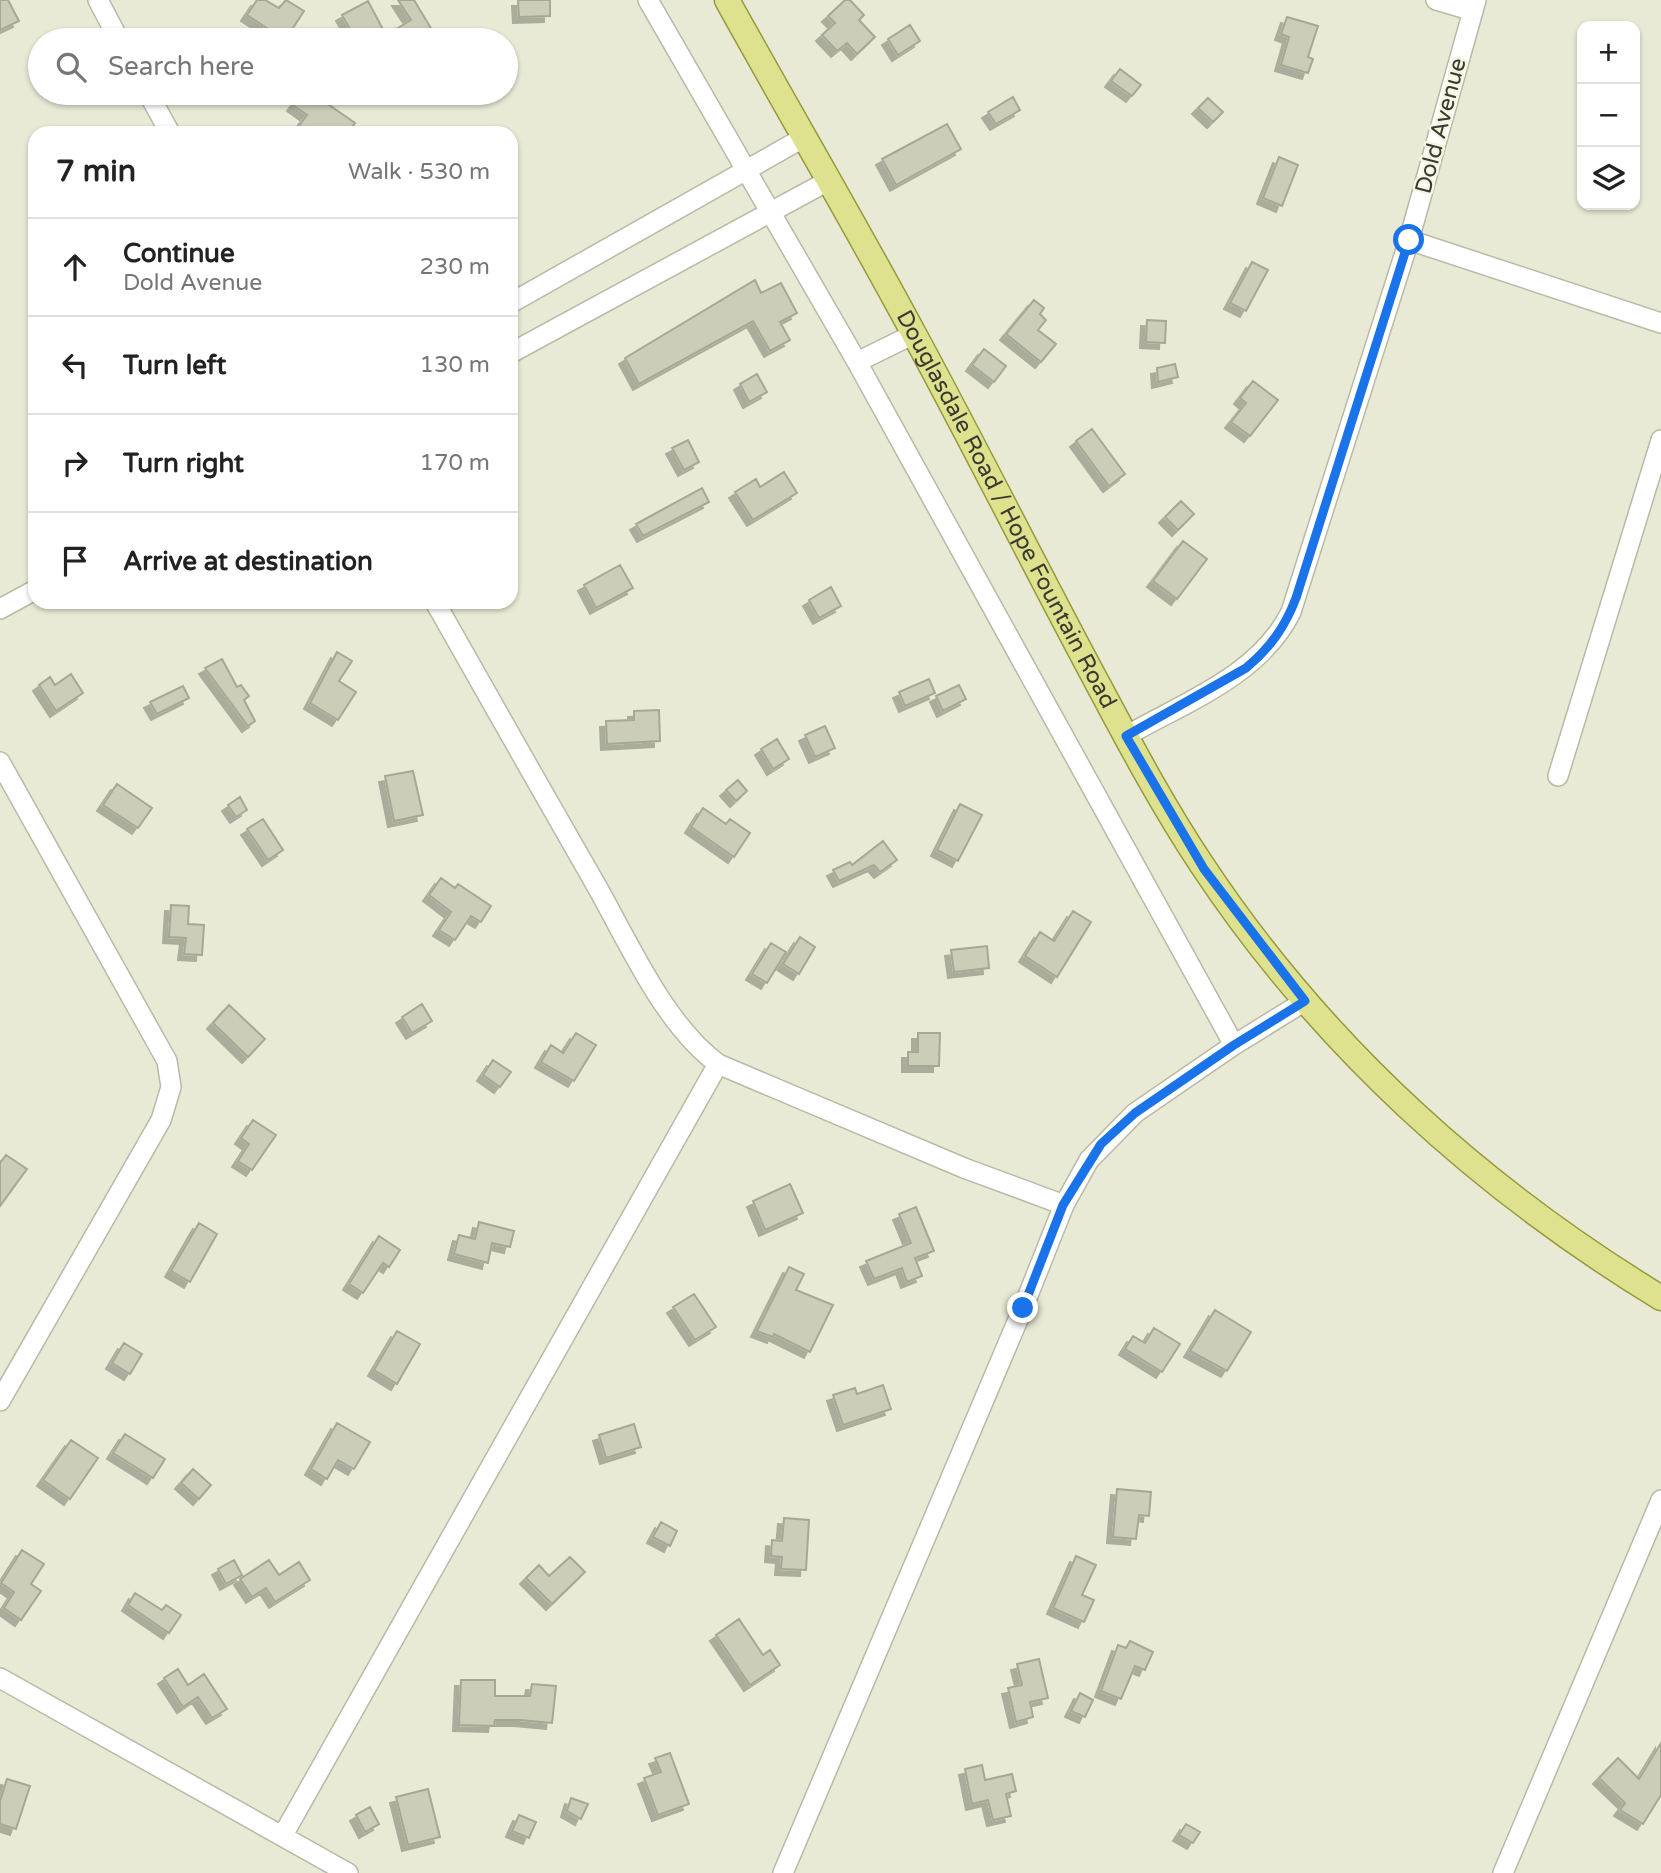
<!DOCTYPE html>
<html lang="en">
<head>
<meta charset="utf-8">
<style>
  :root { --surface:#fff; --page:#f2f2f2; --text:#222; --muted:#767676; --line:#e0e0e0 }
  body { margin:0; font-family:"Varela Round",sans-serif; background:var(--page); color:var(--text) }
  .controls { position:absolute; right:21px; top:21px; display:grid; overflow:hidden; border-radius:14px; box-shadow:0 2px 5px #0004 }
  .controls button { width:63px; height:63px; display:grid; place-items:center; padding:0; border:0; border-bottom:2px solid var(--line); background:var(--surface); color:var(--text); font:35px sans-serif }
  .stop { position:absolute; width:21px; height:21px; margin:-16px; border:5px solid #1a73e8; border-radius:50%; background:#fff }
  .stop.end { background:#1a73e8; border-color:#fff; box-shadow:0 2px 7px #0008 }
  .list { margin:0; padding:0; list-style:none }
  h2 { display:flex; justify-content:space-between; align-items:center; height:91px; margin:0; padding:0 28px; font-size:30px }
  h2 small { font-size:23px; font-weight:400; color:var(--muted) }
  .list li { display:grid; grid-template-columns:46px 1fr auto; gap:21px; align-items:center; box-sizing:border-box; height:98px; padding:0 28px; border-top:2px solid var(--line) }
  .list b { display:block; font-size:26px; white-space:nowrap }
  .list p { margin:0; font-size:23px; white-space:nowrap; color:var(--muted) }
  .list em { font-size:23px; font-style:normal; color:var(--muted) }
  .icon { flex:none; width:38px; height:38px; fill:none; stroke:currentColor; stroke-width:2; stroke-linecap:round; stroke-linejoin:round }
  .map { position:relative; flex:none; width:1661px; height:1873px; overflow:hidden }
  .search { position:absolute; background:var(--surface); box-shadow:0 2px 5px #0004; left:28px; top:28px; width:490px; height:77px; display:flex; align-items:center; gap:18px; box-sizing:border-box; padding:0 24px; border-radius:38px; color:var(--muted); font-size:26px }
  .panel { position:absolute; background:var(--surface); box-shadow:0 2px 5px #0004; left:28px; top:126px; width:490px; height:483px; border-radius:21px }
  .map>svg:first-child { display:block }
  .building { fill:#cbcdb8; stroke:#a6a894; stroke-width:2; filter:url(#shadow) }
  .lines { fill:none; stroke-linecap:round; stroke-linejoin:round }
  .minor-casing { stroke:#b8baa5; stroke-width:22 }
  .major-casing { stroke:#96993c; stroke-width:27 }
  .minor { stroke:#fff; stroke-width:19 }
  .major { stroke:#dee18e; stroke-width:24 }
  .route { stroke:#1a73e8; stroke-width:9 }
  .labels { text-anchor:middle; dominant-baseline:central; stroke-width:5; stroke-linejoin:round; paint-order:stroke }
  .street-label { font-size:23px; fill:#393931; stroke:#f5f7e2 }
</style>
</head>
<body>
<div class="map">
<svg width="1661" height="1873" viewBox="0 0 1661 1873">
  <defs>
    <filter id="shadow"><feDropShadow dx="-6" dy="6" stdDeviation="0" flood-color="#0004"/></filter>
  </defs>
  <rect width="100%" height="100%" fill="#e8ead5"/>
  <path class="building" d="M0,0H8L19,21L0,30Z
    M257,0H265L279,8L286,0L304,11L285,40L247,15Z
    M398,0H414L438,40H424L418,31L403,40H356L342,15L368,1L386,35L411,20Z
    M518,0H550V16L519,17Z
    M845,0H850L864,15L859,20L875,37L857,54L847,43L837,51L822,35L835,23L828,16Z
    M1287,17L1318,26L1308,57L1313,59L1308,73L1281,65L1289,37L1281,34Z
    M910,25L920,41L898,55L888,39Z
    M1120,69L1141,85L1132,96L1111,81Z
    M302,93H312L355,123L348,133H308L299,126L307,115L293,105Z
    M1013,97L1020,110L996,124L988,112Z
    M1208,98L1223,112L1213,122L1198,108Z
    M947,124L961,149L896,185L882,159Z
    M1279,157L1298,165L1282,206L1263,198Z
    M1252,262L1268,270L1246,311L1230,303Z
    M755,280L761,293L781,283L797,313L780,322L790,340L770,351L753,321L639,384L625,358Z
    M1034,300L1044,308L1040,314L1046,320L1038,330L1056,344L1041,362L1006,334Z
    M1147,320L1166,321L1165,343L1146,342Z
    M984,349L1006,366L994,382L972,365Z
    M1175,364L1178,377L1158,382L1157,368Z
    M757,374L767,392L749,402L740,384Z
    M1253,381L1278,400L1250,436L1231,422L1246,403L1240,398Z
    M1092,429L1125,474L1109,486L1076,441Z
    M688,440L699,462L684,470L672,448Z
    M784,472L797,493L753,520L735,492L756,479L760,487Z
    M702,488L709,502L643,536L636,524Z
    M1181,501L1194,514L1178,530L1165,517Z
    M1183,541L1207,559L1177,599L1153,581Z
    M620,565L633,588L596,608L584,585Z
    M831,587L841,606L819,618L809,600Z
    M337,652L352,661L339,681L356,692L338,720L310,703Z
    M222,659L237,687L241,685L249,696L244,700L255,721L248,726L205,668Z
    M71,674L83,693L56,711L39,685L50,677L55,685Z
    M929,679L935,693L905,706L899,692Z
    M959,685L966,699L943,711L936,696Z
    M183,686L189,698L157,714L150,702Z
    M659,710L660,741L607,744L606,721L634,720V711Z
    M825,726L835,748L815,757L805,735Z
    M777,739L789,759L773,769L761,749Z
    M413,771L423,815L394,821L385,776Z
    M738,780L747,791L736,801L726,790Z
    M117,784L152,808L138,828L103,805Z
    M240,797L247,810L236,817L228,805Z
    M960,804L982,815L958,861L937,850Z
    M703,808L726,824L730,819L750,833L734,857L691,827Z
    M263,819L283,850L268,860L247,829Z
    M883,841L897,860L880,872L874,865L839,881L833,870L850,862L852,865Z
    M441,878L455,888L458,884L491,906L481,922L471,916L455,940L439,930L451,912L429,895Z
    M171,905L189,906L188,924L204,925L202,955L184,954L186,938L169,937Z
    M1073,911L1091,922L1057,977L1025,956L1040,932L1054,941Z
    M800,937L815,947L799,974L783,964Z
    M771,943L786,952L767,983L752,974Z
    M987,946L989,968L954,972L951,950Z
    M422,1004L432,1021L412,1033L402,1017Z
    M229,1005L265,1039L248,1057L213,1023Z
    M576,1033L596,1045L574,1081L541,1062L551,1045L563,1053Z
    M918,1033H940L939,1066H908V1052H918Z
    M493,1060L511,1072L500,1087L483,1075Z
    M253,1120L276,1135L252,1170L238,1161L249,1144L241,1138Z
    M6,1155L27,1169L0,1206V1163Z
    M790,1184L803,1213L765,1230L753,1201Z
    M916,1207L934,1251L915,1258L922,1276L907,1282L902,1268L874,1279L866,1261L911,1243L899,1214Z
    M479,1222L514,1231L510,1247L492,1243L488,1263L454,1254L459,1235L475,1239Z
    M199,1223L217,1234L190,1282L171,1271Z
    M379,1236L400,1250L389,1267L383,1263L363,1293L349,1284Z
    M789,1267L804,1274L796,1290L833,1305L810,1352L774,1334L773,1337L757,1331Z
    M694,1294L716,1327L695,1340L673,1307Z
    M1215,1310L1251,1332L1227,1371L1190,1351Z
    M1154,1328L1180,1344L1162,1372L1125,1349L1133,1336L1145,1343Z
    M397,1331L420,1344L397,1384L374,1370Z
    M124,1343L142,1354L130,1374L112,1363Z
    M883,1385L891,1409L843,1425L833,1395L855,1388L857,1394Z
    M337,1423L370,1442L354,1469L338,1460L327,1479L311,1469Z
    M634,1424L641,1447L606,1458L599,1435Z
    M125,1434L165,1459L153,1478L113,1453Z
    M71,1440L98,1458L70,1499L43,1480Z
    M193,1469L211,1485L199,1499L181,1483Z
    M1117,1489L1151,1492L1149,1516L1139,1515L1136,1539L1113,1537Z
    M784,1518L809,1520L806,1570L781,1569L782,1557L771,1556L772,1540L782,1541Z
    M661,1522L677,1531L670,1546L653,1537Z
    M22,1550L44,1564L31,1584L41,1591L21,1620L4,1608L14,1592L1,1583Z
    M1076,1556L1096,1565L1082,1595L1094,1600L1084,1622L1053,1608Z
    M570,1557L585,1572L552,1604L526,1578L539,1565L549,1576Z
    M234,1560L242,1575L226,1584L218,1569Z
    M269,1560L279,1575L299,1562L310,1580L275,1602L266,1588L252,1597L240,1579Z
    M135,1593L162,1610L166,1605L181,1615L169,1633L128,1605Z
    M739,1619L763,1655L770,1650L780,1665L750,1685L716,1635Z
    M1130,1641L1153,1652L1145,1670L1135,1666L1121,1699L1101,1691L1118,1645L1126,1648Z
    M1039,1659L1048,1698L1030,1702L1033,1717L1016,1722L1008,1688L1022,1685L1017,1664Z
    M178,1669L188,1685L204,1674L227,1709L212,1718L198,1697L183,1707L164,1678Z
    M461,1680H495V1696H530L532,1684L556,1686L552,1723L520,1720H495L494,1726L459,1725Z
    M1080,1693L1093,1700L1085,1717L1071,1711Z
    M1661,1743V1795L1643,1824L1620,1810L1625,1803L1599,1778L1618,1758L1639,1779Z
    M670,1753L689,1804L658,1815L644,1778L661,1772L655,1758Z
    M982,1765L985,1780L1012,1774L1016,1791L1006,1794L1011,1816L993,1820L988,1800L972,1804L965,1769Z
    M7,1779L30,1786L16,1829L0,1824V1801Z
    M428,1789L440,1837L408,1845L396,1797Z
    M571,1798L588,1804L581,1819L567,1811Z
    M370,1807L379,1824L365,1832L356,1815Z
    M519,1815L536,1822L529,1838L512,1831Z
    M1186,1824L1200,1832L1193,1843L1179,1835Z"/>
  <g class="lines">
    <defs>
      <path id="minor" d="M98,0L119,40
        M648,0L857,362L914,334
        M1436,0L1473,11
        M148,93L170,133
        M1409,240L1661,323
        M511,303L803,138
        M511,353L828,181
        M857,362L1234,1045
        M435,602C488,696 542,791 596,885C629,943 664,1024 718,1064L964,1168L1064,1205
        M0,609L35,590
        M1126,736C1185,702 1259,676 1291,612L1409,240L1476,0
        M0,762L167,1061L171,1087L161,1120L0,1401
        M1558,776L1661,440
        M0,1678L348,1873
        M283,1835L718,1064
        M783,1873L1023,1308L1064,1205L1089,1160L1135,1113L1234,1045L1305,1001
        M1503,1873L1661,1500"/>
      <g id="major">
        <path id="s1" d="M727,0C789,112 854,222 914,334C978,452 1037,571 1100,688C1132,748 1164,808 1202,865C1320,1043 1479,1187 1661,1298"/>
      </g>
    </defs>
    <use href="#minor" class="minor-casing"/>
    <use href="#major" class="major-casing"/>
    <use href="#minor" class="minor"/>
    <use href="#major" class="major"/>
  </g>
  <g class="lines">
    <path class="route" d="M1023,1308L1063,1205L1101,1144L1135,1113L1234,1045L1305,1001L1204,869L1126,736L1246,668C1270,648 1285,627 1296,598L1409,240"/>
  </g>
  <g class="labels">
    <g class="street-label">
      <text transform="translate(1441 126) rotate(-75)">Dold Avenue</text>
      <text stroke="none"><textPath href="#s1" startOffset="581">Douglasdale Road / Hope Fountain Road</textPath></text>
    </g>
  </g>
</svg>
<div class="controls">
<button>+</button>
<button>−</button>
<button><svg class="icon" aria-label="layers" viewBox="0 0 24 24"><path d="M12 4l9 5-9 5-9-5zM3 14l9 5 9-5"/></svg></button>
</div>
<div class="stop" style="left:1409px;top:240px"></div>
<div class="stop end" style="left:1023px;top:1308px"></div>
<div class="search"><svg class="icon" aria-label="search" viewBox="0 0 24 24"><circle cx="10" cy="10" r="6"/><path d="M15 15l6 6"/></svg>Search here</div>
<section class="panel">
<h2>7 min<small>Walk · 530 m</small></h2>
<ul class="list">
<li><svg class="icon" aria-label="ahead" viewBox="0 0 24 24"><path d="M12 20V5M6 11l6-6 6 6"/></svg><div><b>Continue</b><p>Dold Avenue</p></div><em>230 m</em></li>
<li><svg class="icon" aria-label="left" viewBox="0 0 24 24"><path d="M17 20v-9H6M10 6l-5 5 5 5"/></svg><div><b>Turn left</b></div><em>130 m</em></li>
<li><svg class="icon" aria-label="right" viewBox="0 0 24 24"><path d="M7 20v-9h11M14 6l5 5-5 5"/></svg><div><b>Turn right</b></div><em>170 m</em></li>
<li><svg class="icon" aria-label="arrive" viewBox="0 0 24 24"><path d="M6 21V4h12l-3 4 3 4H6"/></svg><div><b>Arrive at destination</b></div></li>
</ul>
</section>
</div>
</body>
</html>
